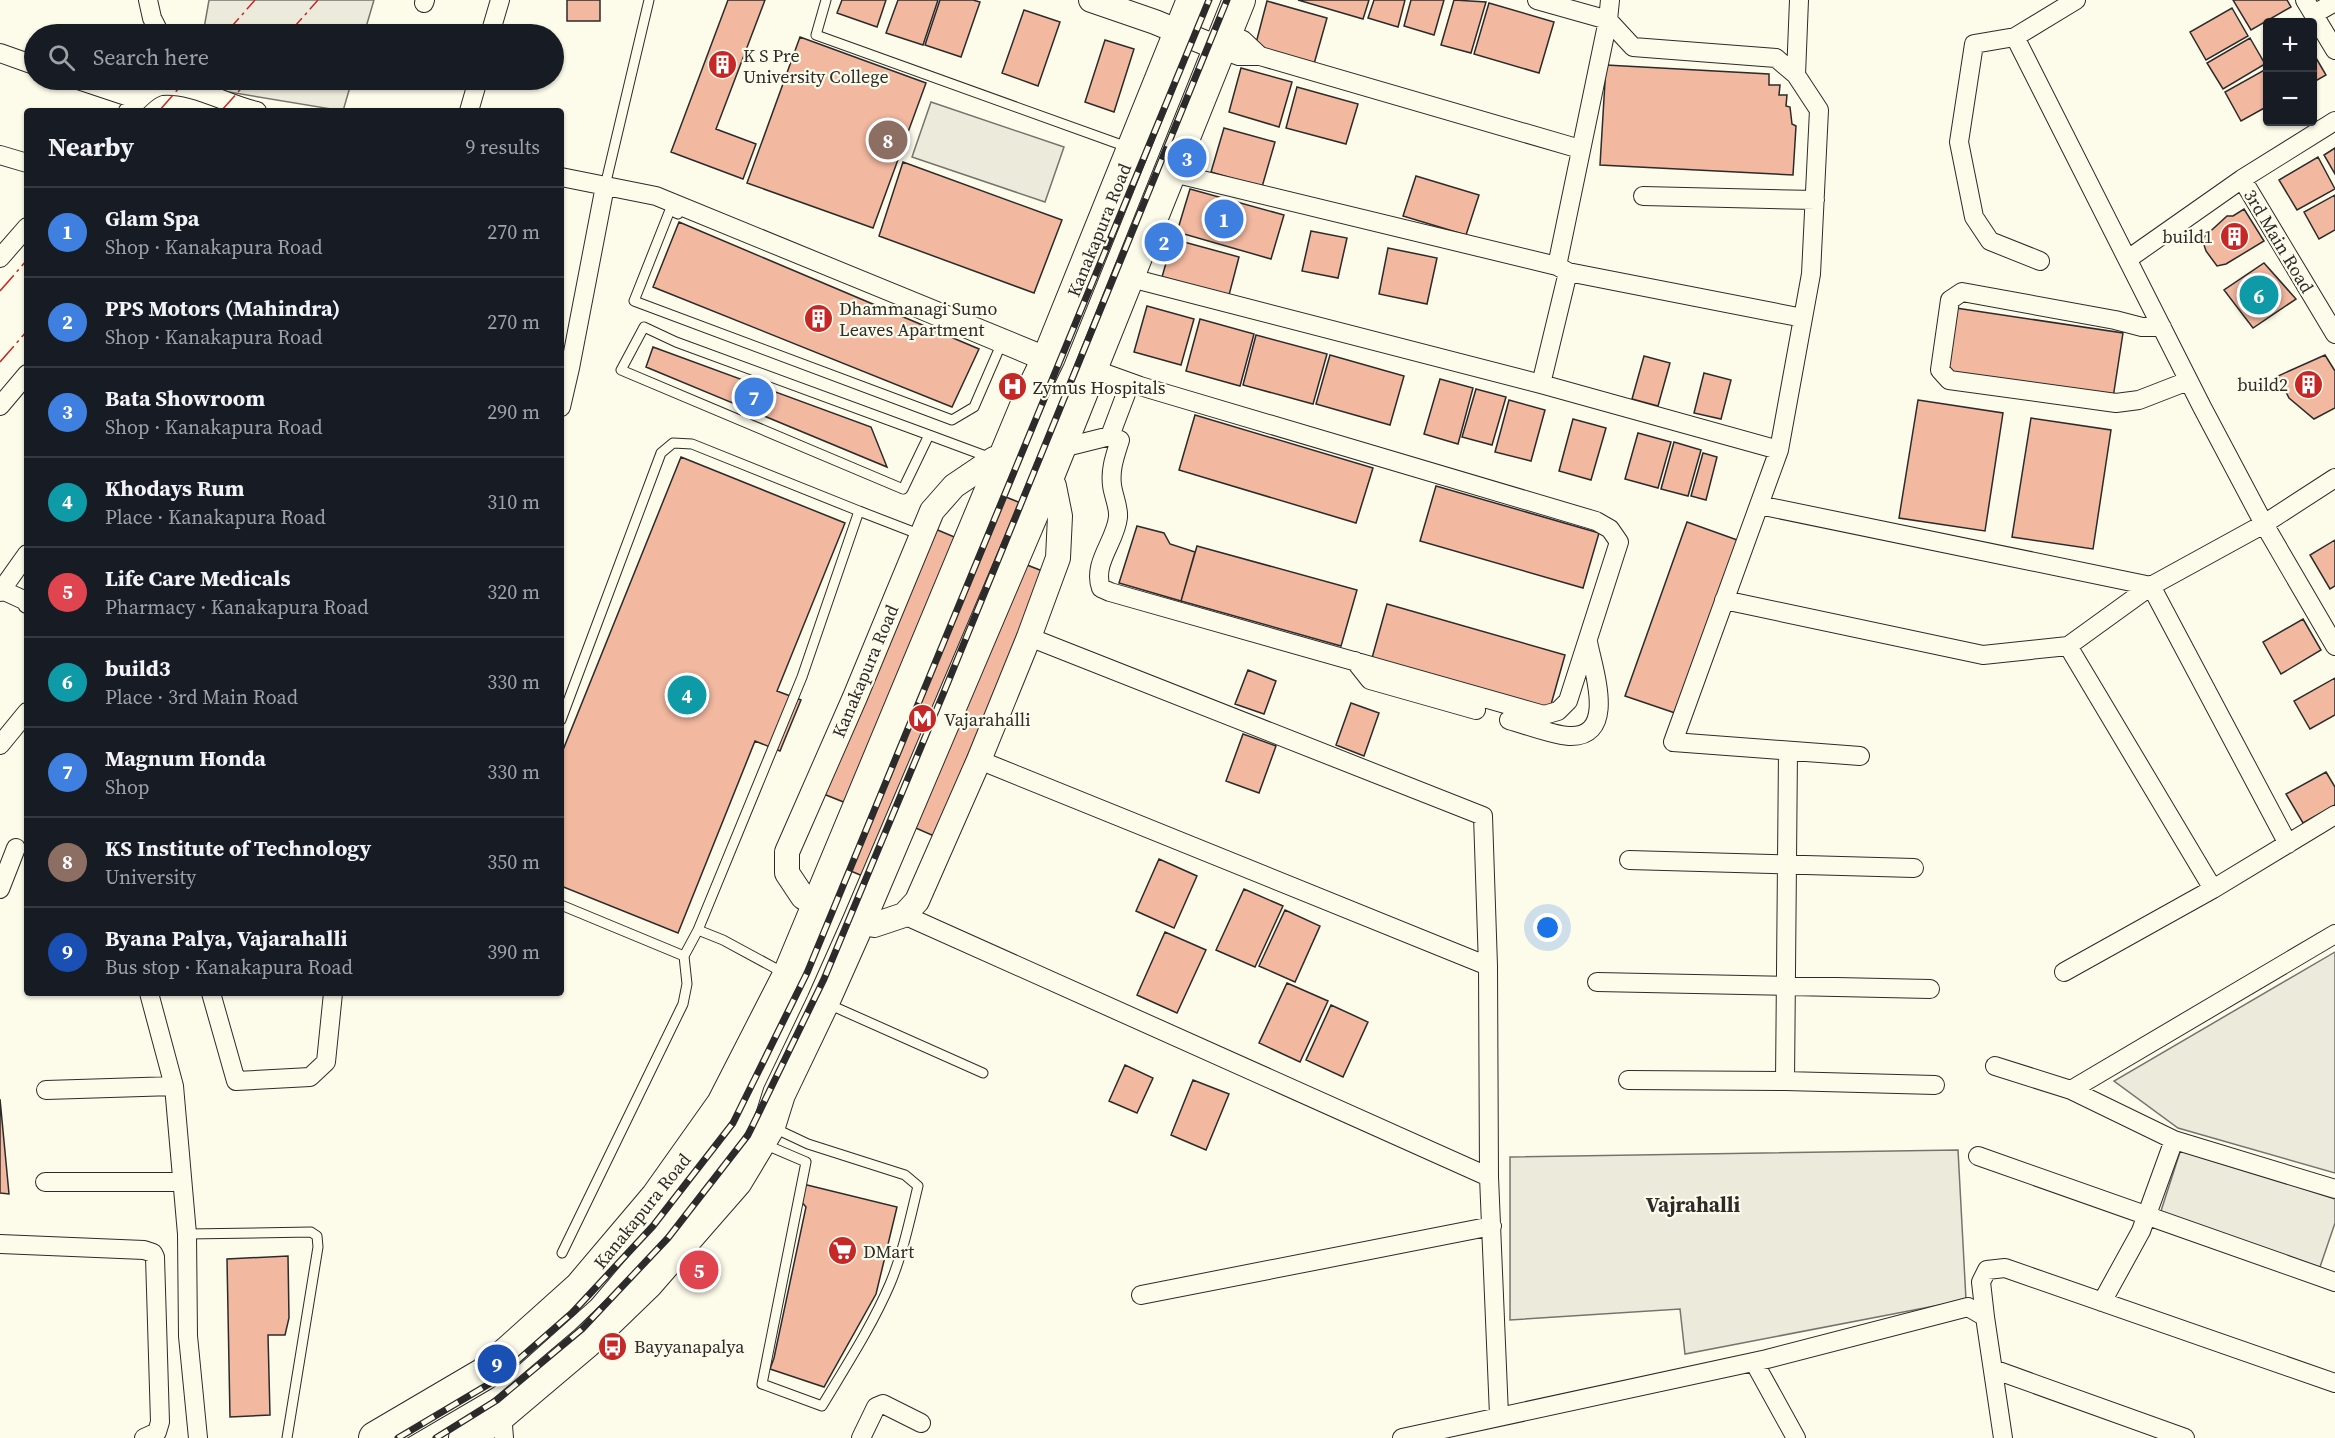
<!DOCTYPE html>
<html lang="en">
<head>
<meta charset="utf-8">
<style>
  :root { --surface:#171b24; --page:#20242c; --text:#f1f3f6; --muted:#9ea1a6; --line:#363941; --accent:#c62828 }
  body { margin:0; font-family:"Source Serif 4",serif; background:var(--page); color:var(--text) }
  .controls { position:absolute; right:18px; top:18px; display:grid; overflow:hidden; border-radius:6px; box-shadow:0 2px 4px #0004 }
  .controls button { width:54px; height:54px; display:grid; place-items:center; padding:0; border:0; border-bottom:2px solid var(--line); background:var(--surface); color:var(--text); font:30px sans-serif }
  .you { position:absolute; left:1548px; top:928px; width:21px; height:21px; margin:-15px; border:4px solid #fff; border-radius:50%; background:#1a73e8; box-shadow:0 0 0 9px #1a73e833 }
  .badge { display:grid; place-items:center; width:39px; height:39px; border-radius:50%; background:var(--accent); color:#fff; font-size:20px; font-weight:700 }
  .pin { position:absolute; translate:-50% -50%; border:3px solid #fff; box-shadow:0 2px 6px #0006 }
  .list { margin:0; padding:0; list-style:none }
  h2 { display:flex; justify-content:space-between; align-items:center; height:78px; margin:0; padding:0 24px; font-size:26px }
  h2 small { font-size:20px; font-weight:400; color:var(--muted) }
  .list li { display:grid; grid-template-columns:39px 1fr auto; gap:18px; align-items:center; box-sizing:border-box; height:90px; padding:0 24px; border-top:2px solid var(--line) }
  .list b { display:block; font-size:22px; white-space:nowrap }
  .list p { margin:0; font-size:20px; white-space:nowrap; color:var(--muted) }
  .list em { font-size:20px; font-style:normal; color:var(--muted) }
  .icon { flex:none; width:33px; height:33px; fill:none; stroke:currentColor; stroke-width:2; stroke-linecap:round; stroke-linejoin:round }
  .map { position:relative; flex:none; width:2335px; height:1438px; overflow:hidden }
  .search { position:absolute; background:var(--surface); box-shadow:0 2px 4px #0004; left:24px; top:24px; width:540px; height:66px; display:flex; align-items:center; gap:15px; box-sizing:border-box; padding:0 21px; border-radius:33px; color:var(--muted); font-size:22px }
  .panel { position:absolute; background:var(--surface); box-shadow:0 2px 4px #0004; left:24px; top:108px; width:540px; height:888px; border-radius:6px }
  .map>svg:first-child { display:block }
  .green { fill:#ecebdb; stroke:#74746e; stroke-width:1.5 }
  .building { fill:#f2b8a0; stroke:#2b2b2b; stroke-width:1.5 }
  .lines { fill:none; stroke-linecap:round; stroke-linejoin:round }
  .lane-casing { stroke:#2b2b2b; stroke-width:11 }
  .street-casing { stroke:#2b2b2b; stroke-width:20 }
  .secondary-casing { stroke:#2b2b2b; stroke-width:26 }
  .highway-casing { stroke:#2b2b2b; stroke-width:34 }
  .lane { stroke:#fdfbea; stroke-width:9 }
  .street { stroke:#fdfbea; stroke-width:18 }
  .secondary { stroke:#fdfbea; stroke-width:24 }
  .highway { stroke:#fdfbea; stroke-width:32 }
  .rail-casing { stroke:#2b2b2b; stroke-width:7 }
  .rail { stroke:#fdfbea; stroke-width:4.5; stroke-dasharray:14; stroke-linecap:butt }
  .power { stroke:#c62828; stroke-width:1.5; stroke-dasharray:21 4.5 3 4.5; stroke-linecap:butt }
  .labels { text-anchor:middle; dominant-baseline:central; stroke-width:4.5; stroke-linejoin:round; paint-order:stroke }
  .poi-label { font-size:18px; fill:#2b2b2b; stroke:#fdfbea; text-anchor:start }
  .street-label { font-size:18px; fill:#2b2b2b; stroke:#fdfbea }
  .quarter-label { font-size:21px; font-weight:bold; fill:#2b2b2b; stroke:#fdfbea }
</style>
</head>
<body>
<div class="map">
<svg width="2335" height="1438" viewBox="0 0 2335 1438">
  <rect width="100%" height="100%" fill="#fdfbea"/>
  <path class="green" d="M209,0H374L364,34H203Z
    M194,80H352L343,111L193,86Z
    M931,102L1064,147L1045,202L912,157Z
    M2335,952V1173L2178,1128L2114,1081Z
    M2181,1149L2335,1199V1223L2320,1267L2160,1214Z
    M1958,1150L1966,1300L1685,1354L1680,1309L1510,1320V1157Z"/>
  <path class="building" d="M567,0H600V21H567Z
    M728,0H765L716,129L756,144L743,179L671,152Z
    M842,0H886L877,27L837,13Z
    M898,0H938L923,45L886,33Z
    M940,0H973L980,2L961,57L925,45Z
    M1298,0H1369L1363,19Z
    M1374,0H1405L1398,27L1368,18Z
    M1411,0H1444L1434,35L1404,26Z
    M1454,0L1486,2L1471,53L1441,45Z
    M2233,0H2287L2291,7L2251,30Z
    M1267,1L1327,18L1314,64L1255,47Z
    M1489,3L1554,22L1539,73L1474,54Z
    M2232,8L2248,36L2206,60L2190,32Z
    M1024,10L1060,22L1038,86L1002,73Z
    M800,37L926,83L873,228L747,183Z
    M2250,38L2265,64L2223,89L2207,63Z
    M1105,40L1134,49L1114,112L1085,102Z
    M2312,51L2326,75L2312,83Z
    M1606,65L1769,74V85H1780L1779,95H1787L1786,106L1790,107L1792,124L1796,126L1793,175L1600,165Z
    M1241,68L1292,82L1279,127L1229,112Z
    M2268,68V106L2241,121L2225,92Z
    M1297,87L1358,104L1346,144L1286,128Z
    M1224,128L1275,142L1262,187L1211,172Z
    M2335,148V174L2324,155Z
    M2318,157L2335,189L2297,210L2279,180Z
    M903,162L1062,220L1034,293L879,236Z
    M1416,176L1479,195L1466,235L1403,216Z
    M1190,189L1284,215L1271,259L1177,232Z
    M2335,195V230L2319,239L2304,212Z
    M2244,209L2264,241L2226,264L2217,266L2206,251L2202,239L2227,216H2233Z
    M679,222L979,349L952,407L653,287Z
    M1311,231L1347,238L1338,278L1302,271Z
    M1173,239L1239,257L1229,295L1162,277Z
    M1388,248L1437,258L1427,304L1379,294Z
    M2264,263L2296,299L2253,328L2224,290Z
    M1147,306L1194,319L1181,365L1134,352Z
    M1956,308L2123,333L2113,398L1946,372Z
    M1200,319L1254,334L1240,386L1186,371Z
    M1256,335L1327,354L1313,404L1243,385Z
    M653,347L871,427L887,467L646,367Z
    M1330,355L1404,376L1390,425L1316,404Z
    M2325,355L2335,371V408L2314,419L2289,398L2278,376Z
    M1644,356L1670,363L1658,406L1632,399Z
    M1704,373L1731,380L1721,419L1694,413Z
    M1440,379L1473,388L1458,444L1424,434Z
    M1476,389L1506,397L1492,445L1462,437Z
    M1509,400L1545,410L1531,461L1495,452Z
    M1918,400L2003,413L1985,531L1899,518Z
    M1195,415L1373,468L1356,523L1179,470Z
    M2031,418L2111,430L2093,549L2012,537Z
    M1573,419L1606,428L1591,480L1559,471Z
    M1638,433L1671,442L1658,488L1625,479Z
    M1674,442L1701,450L1688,496L1661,489Z
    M1703,453L1717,457L1706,500L1691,496Z
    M681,457L845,523L777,691L801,700L780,751L755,741L678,933L561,886V755Z
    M1436,486L1599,533L1583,588L1420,541Z
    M981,487L1043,512L1022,563L1045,572L934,836L909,825L884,885L827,861L851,805L821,793L933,528L959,539Z
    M1687,522L1740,541L1678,714L1625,696Z
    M1137,526L1164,533L1170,544L1195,552L1181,601L1119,583Z
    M2335,540V586L2330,589L2310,555Z
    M1197,546L1357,590L1341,646L1181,601Z
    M1387,604L1565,655L1550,708L1372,658Z
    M2303,619L2321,650L2281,674L2263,642Z
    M1248,670L1276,681L1264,714L1235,704Z
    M2335,678V715L2310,729L2294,701Z
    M1351,703L1379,713L1364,756L1336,745Z
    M1243,734L1276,746L1259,793L1226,781Z
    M2326,772L2335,787V805L2303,823L2286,794Z
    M1159,859L1197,876L1174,928L1136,911Z
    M1244,889L1283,906L1255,967L1216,950Z
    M1285,910L1320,926L1295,982L1259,966Z
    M1165,932L1206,950L1177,1013L1137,995Z
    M1287,983L1328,1001L1300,1062L1259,1043Z
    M1331,1005L1368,1022L1343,1077L1306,1060Z
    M1125,1065L1153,1078L1137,1113L1109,1101Z
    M1193,1080L1229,1094L1206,1150L1171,1135Z
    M0,1099L9,1194L0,1193Z
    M803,1184L897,1207L876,1294L824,1387L770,1369L774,1358L806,1207L799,1199Z
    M288,1256L289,1318L285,1335H268L270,1415L230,1417L227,1259Z"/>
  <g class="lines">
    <defs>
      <path id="lane" d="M826,0L816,35L1130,148
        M605,186L649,0
        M678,214L670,210L634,301L952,420L974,407L1000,347
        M910,310L1041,365
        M929,435L903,489L621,370L644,327L676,342L929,435L991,458
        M859,511L921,535
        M561,720L661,453L673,443L692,444L859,511L802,677L698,930
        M561,905L684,956L698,930L723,940L784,973
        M828,1004L983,1073
        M764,1144L806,1162L762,1384L822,1406C846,1366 872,1326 890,1284C903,1253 910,1219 918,1186L905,1175L808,1144L774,1128
        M187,1234L311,1232L317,1236L318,1247L287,1438
        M562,1253L683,1004L687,984L684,956"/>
      <path id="street" d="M148,0L152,18L160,34
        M1537,0L1608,20L1610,0
        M2305,0L2335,50
        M424,3L425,0
        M2314,14L2335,2
        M1608,20L1633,47L1776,58L1796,75L1819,110L1811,274L1779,450
        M1226,33L1243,40L1260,56
        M490,34L500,0
        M2015,37L2202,407L2264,524L2335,646
        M1220,49L1239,56H1260L1580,149
        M0,53L34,65
        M1796,75L1799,0
        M78,80L138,100
        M128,111C136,102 149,88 161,86C193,83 226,104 257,111
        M469,111L478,80
        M0,155L27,163
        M1169,172L1557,266L1608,20
        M561,177L656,196L1049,357
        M2242,179L2335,334
        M1643,196L1815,200
        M0,258L27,227
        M2128,259L2242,179L2335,121
        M2040,261L1990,241L1974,217L1959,142L1974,44L2015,37L2076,0
        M1557,266L1568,272L1803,318
        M1127,277L1541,384L1779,450L1673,742L1860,756
        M2162,327H2142L2115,320L1962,292L1950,300L1940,370L1949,380L2116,403L2139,400L2188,381
        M561,366L570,368L605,186
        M1541,384L1568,272
        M0,406L27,374
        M561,407L570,368
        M1110,436L1130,383
        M1058,449L1110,436L1120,440C1115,456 1110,469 1112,485C1113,495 1119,507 1118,517C1116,541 1092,563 1101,588L1110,592L1544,715L1558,711L1568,701L1619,542L1610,529L1596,521L1140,386L1090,368
        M1759,505L2151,586L2288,844
        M0,589L26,601L27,604
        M0,592L27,554
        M1724,600L1983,655L2068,646L2151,586L2264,524L2335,478
        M1029,637L1483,816L1488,966L1489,1177L1499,1415
        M2068,646L2213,889
        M1355,661L1370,680L1476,710
        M1509,720C1527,725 1552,735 1569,736C1618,738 1593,669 1588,642
        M0,745L27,712
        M979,760L1488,966
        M1629,860L1914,868
        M0,889L16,848
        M904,915L1489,1177
        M2064,972L2213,889L2335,815
        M1597,982L1930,989
        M149,993L174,1086L187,1234L188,1336L198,1438
        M211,993L236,1081L310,1077L326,1062L333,993
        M1995,1066L2071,1090L2174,1140L2335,1189
        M1628,1080L1785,1081L1935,1085
        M1785,1081L1788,751
        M46,1090L174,1086
        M2071,1090L2335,934
        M1978,1156L2335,1282
        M45,1182H182
        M0,1244L144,1250L153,1253L155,1257L160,1422L157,1432L144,1438
        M1141,1295L1492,1226
        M2102,1302L2141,1231L2174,1140
        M1985,1317L1981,1282L1987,1270L2005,1268L2335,1383
        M1754,1362L1796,1438
        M1993,1369L2185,1438
        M502,1413L504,1438
        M861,1438L876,1407L883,1404L921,1423
        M1402,1438L1767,1359L1968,1307L1985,1317L2003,1438"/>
      <path id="secondary" d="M1091,0L1155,22L1220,49
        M818,906L803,897L787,873V852L855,697L932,511L954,486L994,459L1003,460
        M859,921L874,925L904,915L917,901L979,760L1029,637L1058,558L1060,516L1054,486L1046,481"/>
      <path id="highway" d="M375,1438L484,1374L580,1288L657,1197L723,1104L789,975L1032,392L1049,357L1193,0
        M465,1438L502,1413L586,1342L647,1283L736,1181L769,1126L779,1094L823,1002L859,921L1046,481L1239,0"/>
    </defs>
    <use href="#lane" class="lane-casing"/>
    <use href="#street" class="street-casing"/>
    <use href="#secondary" class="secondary-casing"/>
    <use href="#highway" class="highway-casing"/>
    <use href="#lane" class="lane"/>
    <use href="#street" class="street"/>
    <use href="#secondary" class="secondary"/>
    <use href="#highway" class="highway"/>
    <defs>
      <path id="rail" d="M398,1438L494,1381L572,1313L653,1226L733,1123L807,973L1209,0
        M436,1438L497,1400L582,1329L668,1238L748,1135L824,979L944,692L1227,0"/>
    </defs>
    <use href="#rail" class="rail-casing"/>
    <use href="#rail" class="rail"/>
    <path class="power" d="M225,34L255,0
      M288,34L318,0
      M159,111L186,80
      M221,111L249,80
      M0,291L27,260
      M0,362L27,331"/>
  </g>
  <defs>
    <symbol id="building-disc" viewBox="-11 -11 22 22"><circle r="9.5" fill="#c62828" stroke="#fdfbea"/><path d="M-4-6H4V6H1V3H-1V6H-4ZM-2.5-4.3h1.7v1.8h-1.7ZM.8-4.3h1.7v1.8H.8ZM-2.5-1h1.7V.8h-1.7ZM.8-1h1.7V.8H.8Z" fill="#fff"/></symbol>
    <symbol id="hospital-disc" viewBox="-11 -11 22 22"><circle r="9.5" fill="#c62828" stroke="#fdfbea"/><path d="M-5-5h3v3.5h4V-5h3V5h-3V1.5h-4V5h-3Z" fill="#fff"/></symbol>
    <symbol id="metro-disc" viewBox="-11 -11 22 22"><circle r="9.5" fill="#c62828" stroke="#fdfbea"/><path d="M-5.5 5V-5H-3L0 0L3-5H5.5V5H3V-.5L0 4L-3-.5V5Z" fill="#fff"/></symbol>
    <symbol id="supermarket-disc" viewBox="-11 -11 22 22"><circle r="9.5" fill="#c62828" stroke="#fdfbea"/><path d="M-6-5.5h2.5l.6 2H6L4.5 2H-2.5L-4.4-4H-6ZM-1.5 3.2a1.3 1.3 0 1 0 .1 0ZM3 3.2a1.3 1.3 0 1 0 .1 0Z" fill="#fff"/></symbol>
    <symbol id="bus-disc" viewBox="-11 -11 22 22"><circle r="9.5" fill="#c62828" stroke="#fdfbea"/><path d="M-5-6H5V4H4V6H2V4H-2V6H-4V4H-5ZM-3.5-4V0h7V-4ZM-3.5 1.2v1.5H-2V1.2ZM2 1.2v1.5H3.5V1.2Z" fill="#fff"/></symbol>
  </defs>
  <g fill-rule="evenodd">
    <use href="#building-disc" x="706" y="48" width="33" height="33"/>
    <use href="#building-disc" x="2218" y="220" width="33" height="33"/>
    <use href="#building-disc" x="802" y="302" width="33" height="33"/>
    <use href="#building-disc" x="2292" y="368" width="33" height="33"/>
    <use href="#hospital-disc" x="996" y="370" width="33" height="33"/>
    <use href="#metro-disc" x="906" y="702" width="33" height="33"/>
    <use href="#supermarket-disc" x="826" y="1234" width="33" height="33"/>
    <use href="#bus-disc" x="596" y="1330" width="33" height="33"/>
  </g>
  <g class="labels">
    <g class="poi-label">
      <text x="743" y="55">K S Pre<tspan x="743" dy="21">University College</tspan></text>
      <text x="2213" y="236" text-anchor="end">build1</text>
      <text x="839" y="308">Dhammanagi Sumo<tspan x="839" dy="21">Leaves Apartment</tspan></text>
      <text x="2288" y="384" text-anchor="end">build2</text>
      <text x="1033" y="387">Zymus Hospitals</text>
      <text x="944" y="719">Vajarahalli</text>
      <text x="863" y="1251">DMart</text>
      <text x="634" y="1346">Bayyanapalya</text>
    </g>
    <g class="street-label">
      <text transform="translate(1099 230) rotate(-68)">Kanakapura Road</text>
      <text transform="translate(2279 241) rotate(59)">3rd Main Road</text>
      <text transform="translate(865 671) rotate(-67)">Kanakapura Road</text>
      <text transform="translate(642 1211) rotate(-51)">Kanakapura Road</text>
    </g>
    <g class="quarter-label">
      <text x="1693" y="1204">Vajrahalli</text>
    </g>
  </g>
</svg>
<div class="controls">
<button>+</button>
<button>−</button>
</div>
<div class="you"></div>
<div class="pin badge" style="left:1224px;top:219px;background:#3f7fe0">1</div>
<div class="pin badge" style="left:1164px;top:242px;background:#3f7fe0">2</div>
<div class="pin badge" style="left:1187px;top:158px;background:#3f7fe0">3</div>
<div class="pin badge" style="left:687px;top:695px;background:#0f9aa8">4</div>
<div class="pin badge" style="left:699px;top:1270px;background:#e0444e">5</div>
<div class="pin badge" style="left:2259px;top:295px;background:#0f9aa8">6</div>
<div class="pin badge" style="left:754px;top:397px;background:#3f7fe0">7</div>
<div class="pin badge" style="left:888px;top:140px;background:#8d6e63">8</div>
<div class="pin badge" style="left:497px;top:1364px;background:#1a4fb4">9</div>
<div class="search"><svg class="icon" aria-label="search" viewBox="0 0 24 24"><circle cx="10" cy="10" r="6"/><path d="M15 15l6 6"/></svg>Search here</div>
<section class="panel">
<h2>Nearby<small>9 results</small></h2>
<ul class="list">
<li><span class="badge" style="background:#3f7fe0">1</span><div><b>Glam Spa</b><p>Shop · Kanakapura Road</p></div><em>270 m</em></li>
<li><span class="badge" style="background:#3f7fe0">2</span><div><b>PPS Motors (Mahindra)</b><p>Shop · Kanakapura Road</p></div><em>270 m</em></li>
<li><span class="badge" style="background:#3f7fe0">3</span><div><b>Bata Showroom</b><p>Shop · Kanakapura Road</p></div><em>290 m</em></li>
<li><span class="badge" style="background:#0f9aa8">4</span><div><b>Khodays Rum</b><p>Place · Kanakapura Road</p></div><em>310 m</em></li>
<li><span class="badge" style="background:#e0444e">5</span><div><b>Life Care Medicals</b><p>Pharmacy · Kanakapura Road</p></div><em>320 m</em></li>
<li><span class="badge" style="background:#0f9aa8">6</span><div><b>build3</b><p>Place · 3rd Main Road</p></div><em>330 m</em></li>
<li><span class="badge" style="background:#3f7fe0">7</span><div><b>Magnum Honda</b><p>Shop</p></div><em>330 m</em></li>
<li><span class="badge" style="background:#8d6e63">8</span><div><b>KS Institute of Technology</b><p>University</p></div><em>350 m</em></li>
<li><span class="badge" style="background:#1a4fb4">9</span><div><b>Byana Palya, Vajarahalli</b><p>Bus stop · Kanakapura Road</p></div><em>390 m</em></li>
</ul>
</section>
</div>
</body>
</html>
